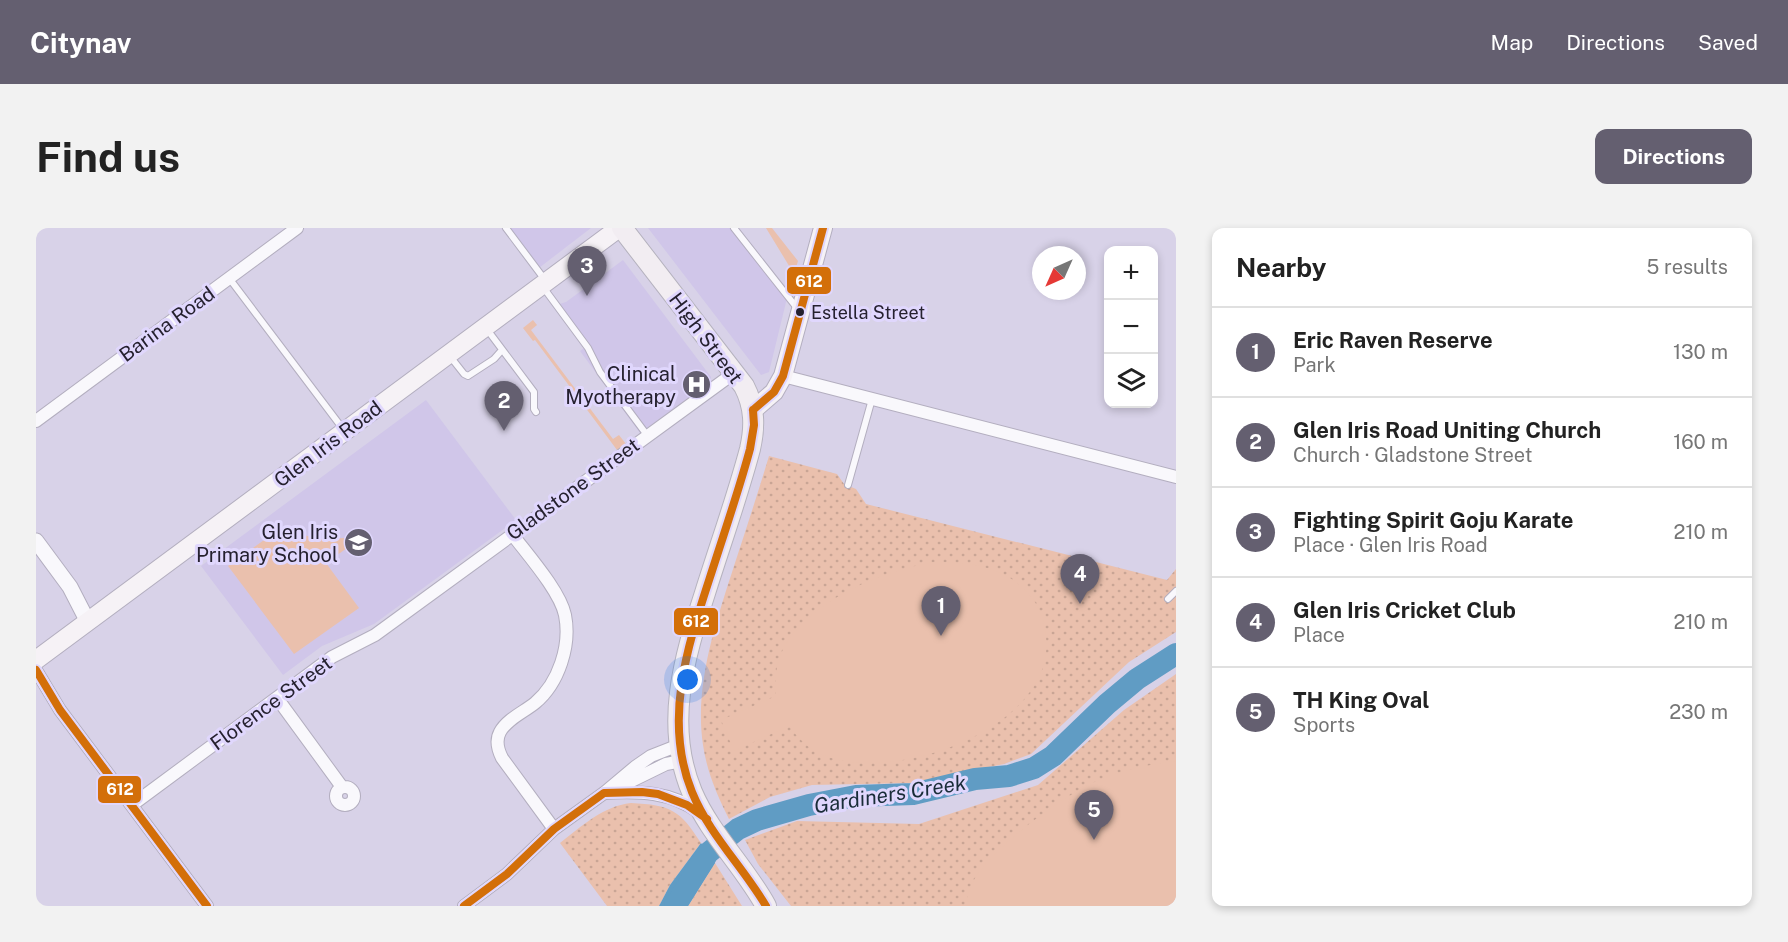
<!DOCTYPE html>
<html lang="en">
<head>
<meta charset="utf-8">
<style>
  :root { --surface:#fff; --page:#f2f2f2; --text:#222; --muted:#767676; --line:#e0e0e0; --accent:#645f70 }
  body { margin:0; font-family:"Public Sans",sans-serif; background:var(--page); color:var(--text) }
  .controls { position:absolute; right:18px; top:18px; display:grid; overflow:hidden; border-radius:12px; box-shadow:0 3px 9px #0003 }
  .controls button { width:54px; height:54px; display:grid; place-items:center; padding:0; border:0; border-bottom:2px solid var(--line); background:var(--surface); color:var(--text); font:30px sans-serif }
  .compass { position:absolute; left:996px; top:18px; width:54px; height:54px; border-radius:50%; background:var(--surface); box-shadow:0 3px 9px #0003; rotate:225deg }
  .you { position:absolute; left:652px; top:452px; width:21px; height:21px; margin:-15px; border:4px solid #fff; border-radius:50%; background:#1a73e8; box-shadow:0 0 0 9px #1a73e833 }
  .badge { display:grid; place-items:center; width:39px; height:39px; border-radius:50%; background:var(--accent); color:#fff; font-size:20px; font-weight:700 }
  .pin { position:absolute; translate:-50% -50px; filter:drop-shadow(0 2px 3px #0008) }
  .pin::after { content:''; position:absolute; top:32px; width:21px; height:18px; background:inherit; clip-path:polygon(0 0,100% 0,50% 100%) }
  .list { margin:0; padding:0; list-style:none }
  h2 { display:flex; justify-content:space-between; align-items:center; height:78px; margin:0; padding:0 24px; font-size:26px }
  h2 small { font-size:20px; font-weight:400; color:var(--muted) }
  .list li { display:grid; grid-template-columns:39px 1fr auto; gap:18px; align-items:center; box-sizing:border-box; height:90px; padding:0 24px; border-top:2px solid var(--line) }
  .list b { display:block; font-size:22px; white-space:nowrap }
  .list p { margin:0; font-size:20px; white-space:nowrap; color:var(--muted) }
  .list em { font-size:20px; font-style:normal; color:var(--muted) }
  .icon { flex:none; width:33px; height:33px; fill:none; stroke:currentColor; stroke-width:2; stroke-linecap:round; stroke-linejoin:round }
  .map { position:relative; flex:none; width:1140px; height:678px; overflow:hidden; border-radius:12px }
  header { display:flex; align-items:center; gap:36px; box-sizing:border-box; height:84px; padding:0 30px; background:var(--accent); color:#fff }
  header strong { font-size:28px }
  nav { display:flex; gap:33px; margin-inline-start:auto; font-size:21px }
  .intro { display:flex; align-items:center; justify-content:space-between; box-sizing:border-box; height:144px; padding:0 36px }
  h1 { margin:0; font-size:42px }
  .button { padding:15px 27px; border-radius:12px; background:var(--accent); color:#fff; font-size:21px; font-weight:700 }
  main { display:flex; gap:36px; padding:0 36px }
  aside { flex:1; background:var(--surface); border-radius:12px; box-shadow:0 3px 9px #0003 }
  .map>svg:first-child { display:block }
  .built { fill:#d0c6e9 }
  .park { fill:url(#park-dots) }
  .garden { fill:#eac0ad }
  .water { fill:#609cc4 }
  .lines { fill:none; stroke-linecap:round; stroke-linejoin:round }
  .river { stroke:#609cc4; stroke-width:22 }
  .service-casing { stroke:#b3aebf; stroke-width:8 }
  .minor-casing { stroke:#b3aebf; stroke-width:14 }
  .tertiary-casing { stroke:#b3aebf; stroke-width:17 }
  .secondary-casing { stroke:#b3aebf; stroke-width:20 }
  .primary-casing { stroke:#b5b2be; stroke-width:22 }
  .service { stroke:#f9f8fc; stroke-width:6 }
  .minor { stroke:#f9f8fc; stroke-width:12 }
  .tertiary { stroke:#f9f8fc; stroke-width:15 }
  .secondary { stroke:#f6f2f6; stroke-width:18 }
  .primary { stroke:#f2edf2; stroke-width:20 }
  .bus-1-casing { stroke:#e0d7fd; stroke-width:12 }
  .bus-1 { stroke:#d36f09; stroke-width:8 }
  .bus-dot { fill:#25212f; stroke:#e0d7fd; stroke-width:2 }
  .labels { text-anchor:middle; dominant-baseline:central; stroke-width:6; stroke-linejoin:round; paint-order:stroke }
  .bus-label { font-size:18px; fill:#25212f; stroke:#e0d7fd; text-anchor:start }
  .street-label { font-size:20px; fill:#25212f; stroke:#e0d7fd }
  .poi-label { font-size:20px; fill:#25212f; stroke:#e0d7fd; text-anchor:end }
  .water-label { font-size:21px; font-style:italic; fill:#192c38; stroke:#e0d7fd }
  .line-badge { stroke:#e0d7fd; stroke-width:2 }
  .badge-label { font-size:16px; text-anchor:middle; font-weight:bold; fill:#fff }
</style>
</head>
<body>
<header>
<strong>Citynav</strong>
<nav><a>Map</a><a>Directions</a><a>Saved</a></nav>
</header>
<div class="intro"><h1>Find us</h1><a class="button">Directions</a></div>
<main>
<div class="map">
<svg width="1140" height="678" viewBox="0 0 1140 678">
  <defs>
    <pattern id="park-dots" width="8" height="8" patternUnits="userSpaceOnUse" patternTransform="scale(1.5)"><rect width="8" height="8" fill="#eac0ad"/><path d="M2 2h.1M6 6h.1" fill="none" stroke="#c9a595" stroke-width="1.8" stroke-linecap="round"/></pattern>
  </defs>
  <rect width="100%" height="100%" fill="#d8d2e8"/>
  <path class="built" d="M467,0H555L499,43Z
    M612,0H701L752,66L733,144L725,147Z
    M587,32L675,149L674,154L604,205L544,123L548,120L517,78L530,74Z
    M390,172L480,292L338,396L286,418L247,447L165,338Z"/>
  <path class="park" d="M733,228L801,246L808,256L820,261L830,276L1131,352L1140,341V404L1093,434L995,526L968,536L877,555L776,557L734,569L693,591C681,567 671,544 667,517C658,457 680,394 698,338C710,301 722,265 733,228Z
    M1140,446V678H755L722,636L709,612L761,593L883,596L1002,557L1088,482Z
    M595,575C635,577 644,582 665,615L634,657L623,678H571L524,615C546,598 567,578 595,575Z
    M679,635L706,678H652Z"/>
  <path class="garden" d="M730,0H736L762,33L758,46Z
    M497,92L501,97L495,102L577,211L583,207L590,216L581,222L499,112L497,113L487,100Z
    M246,299L280,311L310,310L311,320L290,335L323,380L258,426L192,338Z
    M899,334C936,334 973,339 997,371C1005,383 1009,395 1010,409C1020,500 857,557 787,527C772,521 762,510 753,498L698,523L685,492L740,468C740,456 739,442 743,431C763,376 846,342 899,334Z
    M1140,533V678H929C931,672 932,666 934,660C948,624 1032,563 1068,550C1091,541 1115,536 1140,533Z"/>
  <path class="water" d="M665,615L679,635L652,678H623L634,657Z"/>
  <g class="lines">
    <path class="river" d="M639,678L672,625L702,601L721,592L773,577L820,568L877,566L939,551L973,548L998,540L1017,528L1071,476L1101,451L1140,426"/>
    <defs>
      <path id="service" d="M470,0L509,52
        M698,0L761,80
        M193,50L307,201
        M507,59L552,120L564,144L611,207
        M450,100L498,164V181L500,184
        M413,127L428,146L432,148L458,131L466,122
        M812,257L836,171
        M1132,371L1140,363"/>
      <path id="minor" d="M747,148L1140,249
        M0,193L261,0
        M476,306C491,326 524,363 529,387C535,417 523,455 499,475C488,484 471,491 464,504C459,513 462,522 466,530L518,601
        M0,442L24,482L171,678
        M241,470L306,559
        M300 568a9 9 0 1 1 18 0a9 9 0 1 1-18 0Z
        M583,559L630,536L646,533
        M568,565C602,563 635,563 664,585
        M96,577L296,429L339,407L698,145
        M428,678L471,646L518,601L568,565L599,539L615,528L643,517"/>
      <path id="tertiary" d="M0,313L34,359L52,394"/>
      <path id="secondary" d="M717,182L738,164L747,148L787,0
        M0,432L583,0"/>
      <path id="primary" d="M586,0L708,158C719,179 719,199 714,221C701,270 684,317 669,365C648,430 628,497 656,564C674,606 708,638 730,678"/>
    </defs>
    <use href="#service" class="service-casing"/>
    <use href="#minor" class="minor-casing"/>
    <use href="#tertiary" class="tertiary-casing"/>
    <use href="#secondary" class="secondary-casing"/>
    <use href="#primary" class="primary-casing"/>
    <use href="#service" class="service"/>
    <use href="#minor" class="minor"/>
    <use href="#tertiary" class="tertiary"/>
    <use href="#secondary" class="secondary"/>
    <use href="#primary" class="primary"/>
    <defs>
      <path id="bus-1" d="M717,182L718,197L714,221C703,262 689,302 676,343C653,414 626,490 656,564C673,606 707,639 730,678
        M717,182L738,164L747,148L787,0
        M0,442L24,482L171,678
        M428,678L471,646L518,601L568,565L606,564L622,566L651,577L671,591"/>
    </defs>
    <use href="#bus-1" class="bus-1-casing"/>
    <use href="#bus-1" class="bus-1"/>
  </g>
  <defs>
    <symbol id="hospital-disc" viewBox="-11 -11 22 22"><circle r="9.5" fill="#645f70" stroke="#e0d7fd"/><path d="M-5-5h3v3.5h4V-5h3V5h-3V1.5h-4V5h-3Z" fill="#fff"/></symbol>
    <symbol id="school-disc" viewBox="-11 -11 22 22"><circle r="9.5" fill="#645f70" stroke="#e0d7fd"/><path d="M0-5L7-2L0 1L-7-2ZM-4 1L0 2.5L4 1V4Q0 6-4 4Z" fill="#fff"/></symbol>
  </defs>
  <g fill-rule="evenodd">
    <use href="#hospital-disc" x="644" y="140" width="33" height="33"/>
    <use href="#school-disc" x="306" y="298" width="33" height="33"/>
  </g>
  <circle class="bus-dot" cx="764" cy="84" r="5"/>
  <g class="labels">
    <g class="bus-label">
      <text x="775" y="84">Estella Street</text>
    </g>
    <g class="street-label">
      <text transform="translate(131 96) rotate(-36)">Barina Road</text>
      <text transform="translate(670 110) rotate(53)">High Street</text>
      <text transform="translate(292 216) rotate(-37)">Glen Iris Road</text>
      <text transform="translate(537 261) rotate(-36)">Gladstone Street</text>
      <text transform="translate(235 475) rotate(-36)">Florence Street</text>
    </g>
    <g class="poi-label">
      <text x="640" y="146">Clinical<tspan x="640" dy="23">Myotherapy</tspan></text>
      <text x="302" y="304">Glen Iris<tspan x="302" dy="23">Primary School</tspan></text>
    </g>
    <g class="water-label">
      <text transform="translate(854 566) rotate(-9)">Gardiners Creek</text>
    </g>
  </g>
  <g class="line-badge">
    <rect x="750" y="38" width="46" height="29" rx="6" fill="#d36f09"/>
    <rect x="637" y="379" width="46" height="29" rx="6" fill="#d36f09"/>
    <rect x="61" y="547" width="45" height="29" rx="6" fill="#d36f09"/>
  </g>
  <g class="badge-label">
    <text x="773" y="59">612</text>
    <text x="660" y="399">612</text>
    <text x="84" y="567">612</text>
  </g>
</svg>
<div class="controls">
<button>+</button>
<button>−</button>
<button><svg class="icon" aria-label="layers" viewBox="0 0 24 24"><path d="M12 4l9 5-9 5-9-5zM3 14l9 5 9-5"/></svg></button>
</div>
<svg class="compass" viewBox="-18 -18 36 36"><path d="M0-13l5 13h-10z" fill="#e53935"/><path d="M0 13l5-13h-10z" fill="#767676"/></svg>
<div class="you"></div>
<div class="pin badge" style="left:905px;top:408px">1</div>
<div class="pin badge" style="left:468px;top:203px">2</div>
<div class="pin badge" style="left:551px;top:68px">3</div>
<div class="pin badge" style="left:1044px;top:376px">4</div>
<div class="pin badge" style="left:1058px;top:612px">5</div>
</div>
<aside>
<h2>Nearby<small>5 results</small></h2>
<ul class="list">
<li><span class="badge">1</span><div><b>Eric Raven Reserve</b><p>Park</p></div><em>130 m</em></li>
<li><span class="badge">2</span><div><b>Glen Iris Road Uniting Church</b><p>Church · Gladstone Street</p></div><em>160 m</em></li>
<li><span class="badge">3</span><div><b>Fighting Spirit Goju Karate</b><p>Place · Glen Iris Road</p></div><em>210 m</em></li>
<li><span class="badge">4</span><div><b>Glen Iris Cricket Club</b><p>Place</p></div><em>210 m</em></li>
<li><span class="badge">5</span><div><b>TH King Oval</b><p>Sports</p></div><em>230 m</em></li>
</ul>
</aside>
</main>
</body>
</html>
